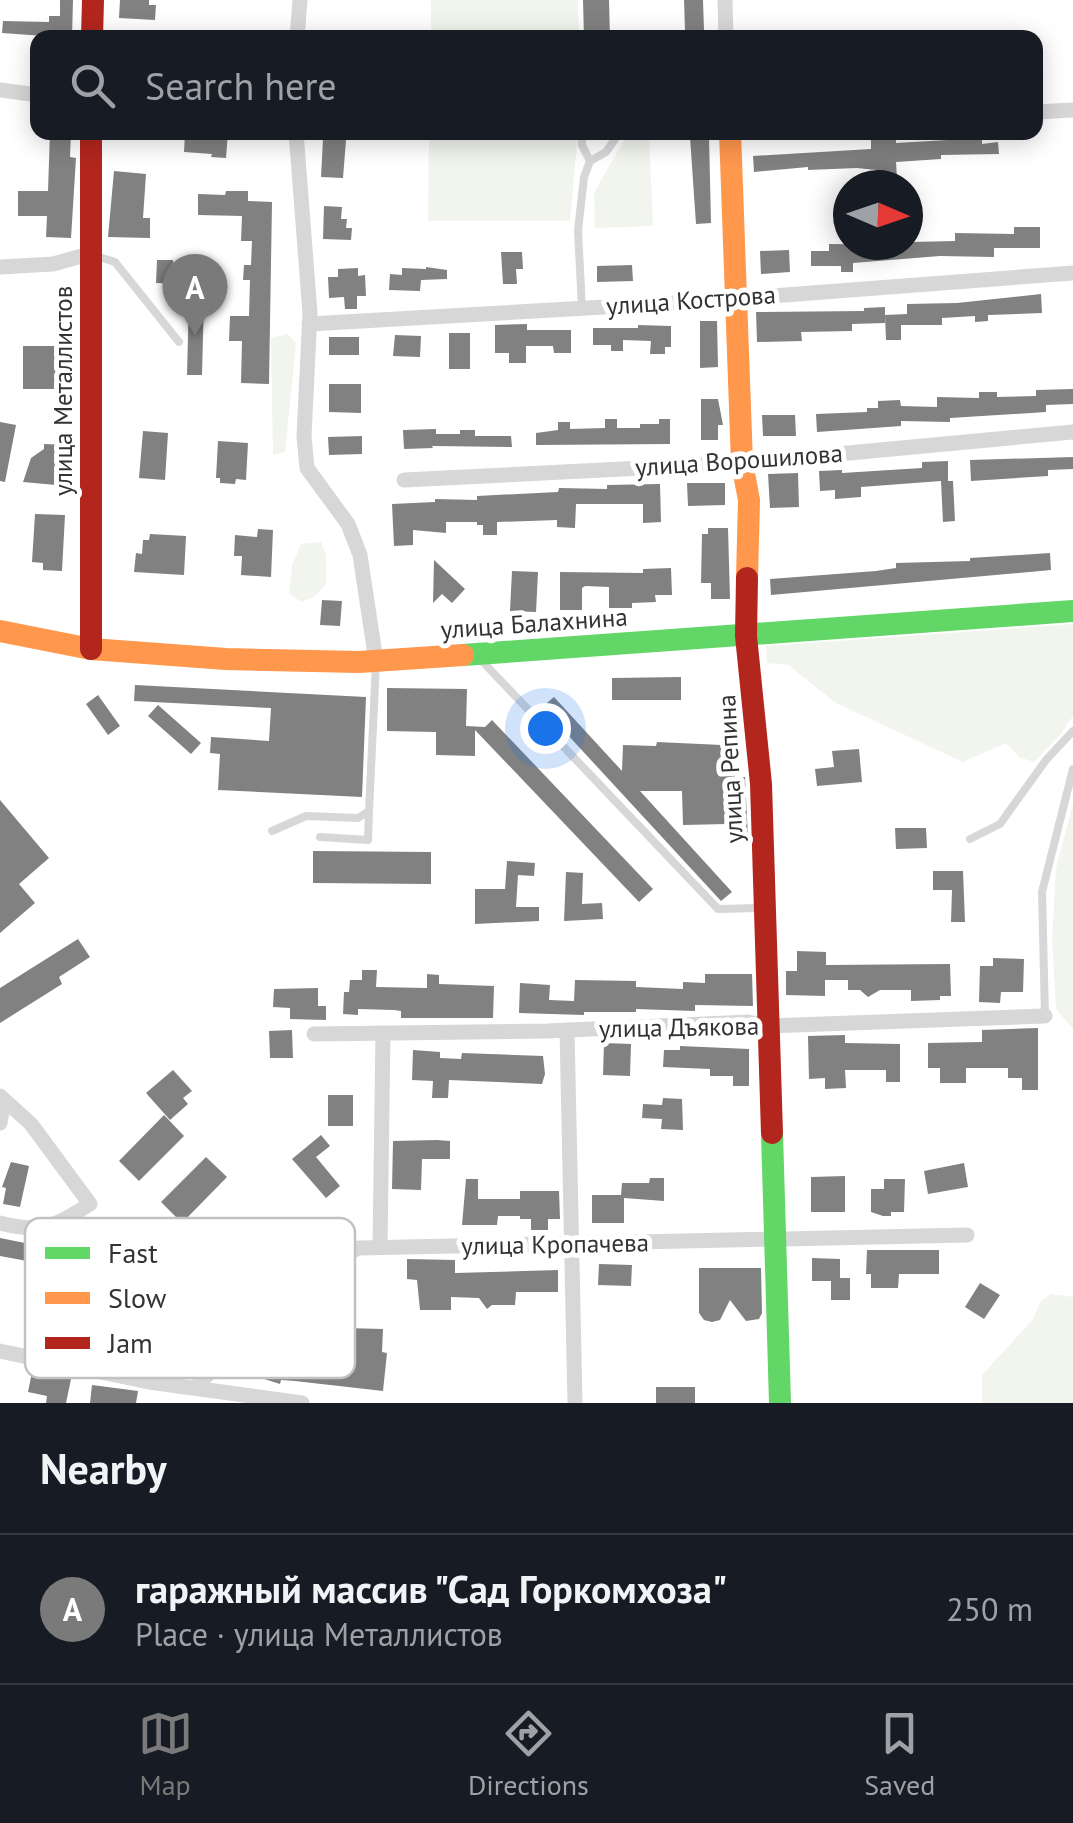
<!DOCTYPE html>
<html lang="en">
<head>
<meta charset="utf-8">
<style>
  :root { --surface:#171b24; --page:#20242c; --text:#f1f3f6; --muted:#9ea1a6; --line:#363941; --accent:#7a7a7a }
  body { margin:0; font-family:"PT Sans",sans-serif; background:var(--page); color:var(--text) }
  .compass { position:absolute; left:833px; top:170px; width:90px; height:90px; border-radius:50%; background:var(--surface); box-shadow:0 5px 25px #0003; rotate:92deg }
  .you { position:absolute; left:545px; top:728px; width:35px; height:35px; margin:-25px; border:8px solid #fff; border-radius:50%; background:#1a73e8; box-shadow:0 0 0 15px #1a73e833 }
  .badge { display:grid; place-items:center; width:65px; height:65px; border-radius:50%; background:var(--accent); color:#fff; font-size:32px; font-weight:700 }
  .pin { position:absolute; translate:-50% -82px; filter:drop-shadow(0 2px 5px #0008) }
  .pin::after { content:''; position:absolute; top:52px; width:35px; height:30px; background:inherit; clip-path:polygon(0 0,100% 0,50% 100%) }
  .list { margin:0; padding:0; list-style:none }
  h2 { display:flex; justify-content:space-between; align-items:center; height:130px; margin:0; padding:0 40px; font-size:42px }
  h2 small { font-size:32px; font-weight:400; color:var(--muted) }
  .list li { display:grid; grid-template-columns:65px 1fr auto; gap:30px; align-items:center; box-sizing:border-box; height:150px; padding:0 40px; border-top:2px solid var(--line) }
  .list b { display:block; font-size:38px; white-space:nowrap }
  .list p { margin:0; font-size:32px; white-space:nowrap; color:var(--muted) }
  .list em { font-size:32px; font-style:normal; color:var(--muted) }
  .icon { flex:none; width:55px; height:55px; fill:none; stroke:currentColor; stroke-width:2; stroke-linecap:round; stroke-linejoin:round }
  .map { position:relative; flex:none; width:1073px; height:1403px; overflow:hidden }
  .search { position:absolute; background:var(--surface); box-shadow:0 5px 25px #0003; left:30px; right:30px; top:30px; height:110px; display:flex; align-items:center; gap:25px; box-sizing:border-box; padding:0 35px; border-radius:20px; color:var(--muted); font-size:38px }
  .sheet { height:280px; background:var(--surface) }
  nav { display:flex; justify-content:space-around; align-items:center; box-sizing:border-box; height:140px; border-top:2px solid var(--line); background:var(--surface); font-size:28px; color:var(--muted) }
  nav a { display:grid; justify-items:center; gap:5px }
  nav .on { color:var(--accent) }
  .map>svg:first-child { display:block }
  .green { fill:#f1f5ed }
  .building { fill:#818181 }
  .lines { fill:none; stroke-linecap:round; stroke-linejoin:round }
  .lane { stroke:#d7d7d7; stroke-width:8 }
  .street { stroke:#d7d7d7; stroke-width:15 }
  .fast { stroke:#63d668; stroke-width:22 }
  .slow { stroke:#ff974d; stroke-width:22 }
  .jam { stroke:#b3261e; stroke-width:22 }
  .labels { text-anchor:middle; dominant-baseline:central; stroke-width:10; stroke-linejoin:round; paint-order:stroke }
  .street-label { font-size:25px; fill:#333; stroke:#fff }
  .key { fill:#fff; stroke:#c2c2c2; stroke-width:2.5 }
  .key-label { font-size:28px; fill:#333 }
</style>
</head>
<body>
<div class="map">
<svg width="1073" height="1403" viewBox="0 0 1073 1403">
  <rect width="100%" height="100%" fill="#fff"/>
  <path class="green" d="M431,0H578L579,37H431Z
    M429,133H578L570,221H428Z
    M628,133H649L653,226L595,228L594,193Z
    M288,334L296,343L285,452L273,455L271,338Z
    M321,542L326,555V584L315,596L302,602L289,594L292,565L301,544Z
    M1073,624V716L1060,735L1034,762L1019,757L1006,743L963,762L836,703L788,665L767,663L766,646Z
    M1073,804V1029L1056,1009L1052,939L1056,868Z
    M1051,1294L1073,1297V1403H982V1375L1033,1319L1041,1301Z"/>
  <path class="building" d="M60,0H73L72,38L2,33L3,21L49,22V16H60Z
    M120,0H149V5H156L155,20L119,18Z
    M583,0H609L610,38H584Z
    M684,0H703L704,30L685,31Z
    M50,132H71L70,157L76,158L71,238L46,237L47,216H18V191H48Z
    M185,132H228L226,158L211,157L212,154L184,152Z
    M709,136L711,223L696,224L690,137Z
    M982,138V144L998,142L999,154L941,155V159L896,162L897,179L876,180V170L857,168L808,170V167L754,172L753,156L871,149V140H896V143Z
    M323,139L346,140L343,178L321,177Z
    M114,171L146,174L143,218H150V238L108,237Z
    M226,191H248V201L272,202L269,384L241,383L242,341H229L230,316H249L250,280H243L244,265H251L252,241H241L242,216L198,215V194L225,195Z
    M324,206L342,207L341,219H347L346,228H352L351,240L323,239Z
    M1014,227H1040V248H994V257L940,256L853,263V272H841V266H811V251H829V244L911,245V242L955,241V233L1014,234Z
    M789,250L790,272L761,274L760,251Z
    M501,252H522L523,269H516L517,284H503Z
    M157,260H173V265H187L186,284L156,283Z
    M632,265L633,281L597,282V266Z
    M426,267L447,270V279L421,280L420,291L389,290L390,274L402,275V268L426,269Z
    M358,268V276L365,275L366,296H357V309H345L344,297L329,298L328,277H338V269Z
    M1041,294L1042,313L988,315V321L975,322V316L942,318V325H901V340H886L885,315L907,314V304L957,303Z
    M189,296H204L202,375H187Z
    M885,307V323L852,324V331L801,332L802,341L757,342L756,312L864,311V308Z
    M700,321H717L718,367L700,368Z
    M527,324V330H571V353H554L553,346H526V363H509V353H495V325Z
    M638,325L671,326V347H665V354H650L651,341L623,340V351H611V345H593V328H638Z
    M449,333H470V369H449Z
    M395,335L421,336L420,357L393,356Z
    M329,337H359V355H329Z
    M23,346H58V376L71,377V389H23Z
    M329,384H361V413L329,412Z
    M1073,389V404L1046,405V412L950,418V422L901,421V426L817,432L816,414L867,412V408H878V401L900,400L901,406L937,407V397L979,398V392H997V397L1036,396V390Z
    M701,399H718L723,425H718V440H701Z
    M762,415H795L796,436H763Z
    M605,419H617V428H640V424H659V419H670V444L536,445V433L558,430V422H570V429L605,428Z
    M0,422L16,425L5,482L0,481Z
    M436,429V434H460V430H475V436H511L512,447L432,446L433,448L404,449L403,430Z
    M143,431L168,433L165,480L139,478Z
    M362,436V454L329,455L328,437Z
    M218,441L248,443L246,480L236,479L235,484L220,483V478H216Z
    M44,444L68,445L67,486L23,482L31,458L44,449Z
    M1073,457V469L1048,470V476L971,481L970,460Z
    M948,461V481H953L955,521L943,522L941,481L861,487V497L835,499V490L820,491L819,471L842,470V473L922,468V462Z
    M798,473L799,507L770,508L768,474Z
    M687,483H725V505L688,506Z
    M660,484L661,522L643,523V504H576L575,528L557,527V520L497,522V535H483V525H477V522H446V533L413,530V545L394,546L392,504L435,502V499L477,500V496L558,492L559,488L607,489V485Z
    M35,514L65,515L62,571L43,570V563L32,562Z
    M708,528H728L730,599H711V583H701L702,534H708Z
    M258,529L273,530L271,577L241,575L242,556H234L235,535L257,537Z
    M150,534L186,536L184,575L134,572L136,553L142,554L143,540H149Z
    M1050,553L1051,570L771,595L770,579L876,571L896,568V563L970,561V558Z
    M434,560L465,589L452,603L442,594L433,603Z
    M671,568L672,595H655L656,602L632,603V608H609V587L585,586L582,588V610H560V572L643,573V569Z
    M512,571L538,572L536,612L510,611Z
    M322,600L342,601L340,626L320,625Z
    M681,677V700H612V678Z
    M135,685L366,697L362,797L218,790L220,754L210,753L211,737L269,741L271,708L134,701Z
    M387,688L467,689L466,726L485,727L492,720L653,889L639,902L475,730V756L436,755V732L387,731Z
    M98,695L120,726L108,735L86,704Z
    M554,697L622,771L623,745L656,746L657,742L722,745L723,712H738L735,777H745L748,838L727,839V824L683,825L682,791H640L732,892L721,901L542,707Z
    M158,705L201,743L191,754L148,716Z
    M859,749L862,782L817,786L815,769L834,767L832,751Z
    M0,800L49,858L19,884L35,903L0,933Z
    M895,828H926L927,848L896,849Z
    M313,851L431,852V884L313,883Z
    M507,861L535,863L534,876L518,875L516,907H539V921L475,924V889H505Z
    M933,871H963L965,922H951L952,890H933Z
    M566,872L583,873L582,904L602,903L603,919L564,921Z
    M78,939L90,957L59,977L62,984L0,1023V988Z
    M797,951L826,952V965L950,964L951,996H940V1000L911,1001V990H880L868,997L860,990H848V980H825V996L786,995V971H797Z
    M993,958L1024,959L1023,992H1001L1000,1003L979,1002L980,966H993Z
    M362,970H377L376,987L427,988V974L439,975V984L494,986L493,1018H401V1011L394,1010L358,1009V1015L343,1014L344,992H349L350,980H362Z
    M705,974H752L753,1006L695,1005V1011L636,1009V1012H584V1015L519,1013L520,983L550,985L549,1000L574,1001L575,980L636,981V987L683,989V982L705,983Z
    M318,988V1006H326V1020L290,1019V1008L273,1007L274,989Z
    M1038,1028V1090H1022V1078H1008V1068H966V1083H940V1068H928V1043L982,1042V1030Z
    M292,1030L293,1058H270L269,1031Z
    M845,1035V1043L900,1044V1082H886V1070H845L846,1088L825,1089V1078L809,1079L808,1036Z
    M604,1043L631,1044L630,1076L603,1075Z
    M680,1046L749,1049V1086H733V1076H710V1069L663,1067L664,1050H680Z
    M413,1050L440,1052V1058L461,1059L462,1053L543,1056L545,1074L542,1084L449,1080L448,1098H432L433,1081L412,1080Z
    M173,1070L192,1091L183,1098L188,1104L170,1120L146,1093Z
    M328,1095H353V1126H328Z
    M663,1098L682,1099L683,1130L661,1129L662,1119L642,1118L643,1104L662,1105Z
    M164,1115L184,1136L139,1181L119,1161Z
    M321,1135L330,1146L316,1157L340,1186L326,1198L292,1159Z
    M437,1140L450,1141V1159H422L421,1190L392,1189L393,1141Z
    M206,1157L227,1177L182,1223L161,1202Z
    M11,1162L29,1166L20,1207L3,1204L6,1188L2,1187Z
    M964,1163L968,1187L928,1194L924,1171Z
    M845,1176V1212H811V1177Z
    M650,1178H664V1201L624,1198V1223H592V1195H621L622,1183H649Z
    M466,1179H478V1199H520V1191H559L560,1219H548V1230H531V1219H520V1216H498L497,1225H462Z
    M884,1179H905L904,1212H891V1216H883L871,1212V1189H884Z
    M0,1238L30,1244L27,1261L0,1256Z
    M867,1250H939V1274H899L898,1288H871V1274H866Z
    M812,1258L840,1259V1278H850V1300H831V1281H812Z
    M407,1259L455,1260V1273L558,1270V1292H516L515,1305H492L487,1309L479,1298L451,1297V1310H420L417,1280L407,1279Z
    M599,1264L632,1265L631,1286L598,1285Z
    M699,1268H761L762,1313L759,1319L746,1321L730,1300L720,1320L712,1322L704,1320L699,1313Z
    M980,1283L1000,1295L984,1319L965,1307Z
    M345,1328L383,1329L382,1352L387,1353L383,1391L295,1381L281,1380L280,1384L261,1378L264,1354L282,1356L283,1351L298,1353V1358L320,1361L322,1346L344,1348Z
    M32,1372L71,1379L66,1403H46L47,1396L28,1392Z
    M92,1385L138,1391L136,1403H90Z
    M656,1387H695V1403H656Z"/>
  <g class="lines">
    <path class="lane" d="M582,132V145L590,161
      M93,255L115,262L179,342
      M582,308L578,231L584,177L590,161L606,152L620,132
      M481,660L718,909L759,908
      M272,831L306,816L358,818L369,811L376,663
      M320,837L368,840L369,811
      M970,839L1000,824L1046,760L1073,731
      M1045,1016L1042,892L1073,769"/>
    <path class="street" d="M725,0L726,38
      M297,38L300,0
      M0,90L38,95
      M1036,112L1073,110
      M296,132L310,313L304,436L307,468L348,524L360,555L376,661
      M0,267L53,264L89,254
      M309,324L693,302L1073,273
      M404,480L742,463L1073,432
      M567,1030L575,1403
      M314,1034L547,1031L748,1022L767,1026L1045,1016
      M0,1096L31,1124L90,1204C55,1226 42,1234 0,1223
      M0,1123L4,1101
      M380,1247L383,1033
      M0,1351L149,1382L302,1403
      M196,1387C237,1343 304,1270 359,1248L967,1235"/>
    <path class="fast" d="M463,655L1073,611
      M772,1133L780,1403"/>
    <path class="slow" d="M730,132L742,463L749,500L747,578
      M0,631L91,649L226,659L359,662L463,655"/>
    <path class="jam" d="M92,38L93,0
      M91,132V649
      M747,578L746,636L761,784L772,1133"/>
  </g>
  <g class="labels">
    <g class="street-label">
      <text transform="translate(691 300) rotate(-4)">улица Кострова</text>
      <text transform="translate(63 391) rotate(-90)">улица Металлистов</text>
      <text transform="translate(739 460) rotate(-4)">улица Ворошилова</text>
      <text transform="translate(534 623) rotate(-4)">улица Балахнина</text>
      <text transform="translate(730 769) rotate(-93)">улица Репина</text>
      <text transform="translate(679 1027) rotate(-1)">улица Дъякова</text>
      <text transform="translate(555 1244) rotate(-1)">улица Кропачева</text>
    </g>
  </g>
  <rect x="25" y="1218" width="330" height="160" rx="15" class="key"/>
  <rect x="45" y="1247" width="45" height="12" fill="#63d668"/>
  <rect x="45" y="1292" width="45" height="12" fill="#ff974d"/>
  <rect x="45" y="1337" width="45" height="12" fill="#b3261e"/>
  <g class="key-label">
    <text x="108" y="1263">Fast</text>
    <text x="108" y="1308">Slow</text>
    <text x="108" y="1353">Jam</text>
  </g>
</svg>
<svg class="compass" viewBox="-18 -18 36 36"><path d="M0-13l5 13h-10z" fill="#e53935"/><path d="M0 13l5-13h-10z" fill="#9ea1a6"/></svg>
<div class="you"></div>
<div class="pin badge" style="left:195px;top:336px">A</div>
<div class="search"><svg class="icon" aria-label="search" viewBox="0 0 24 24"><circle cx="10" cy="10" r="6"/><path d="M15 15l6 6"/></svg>Search here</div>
</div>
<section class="sheet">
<h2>Nearby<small></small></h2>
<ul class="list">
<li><span class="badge">A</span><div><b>гаражный массив &quot;Сад Горкомхоза&quot;</b><p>Place · улица Металлистов</p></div><em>250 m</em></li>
</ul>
</section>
<nav>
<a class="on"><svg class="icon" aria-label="map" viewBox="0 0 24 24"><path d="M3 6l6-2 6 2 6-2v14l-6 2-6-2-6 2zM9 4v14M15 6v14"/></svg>Map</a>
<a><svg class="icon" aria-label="directions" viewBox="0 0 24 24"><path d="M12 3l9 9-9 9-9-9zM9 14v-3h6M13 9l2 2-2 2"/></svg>Directions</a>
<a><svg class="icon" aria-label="saved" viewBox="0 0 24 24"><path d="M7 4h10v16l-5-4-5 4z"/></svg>Saved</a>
</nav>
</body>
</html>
